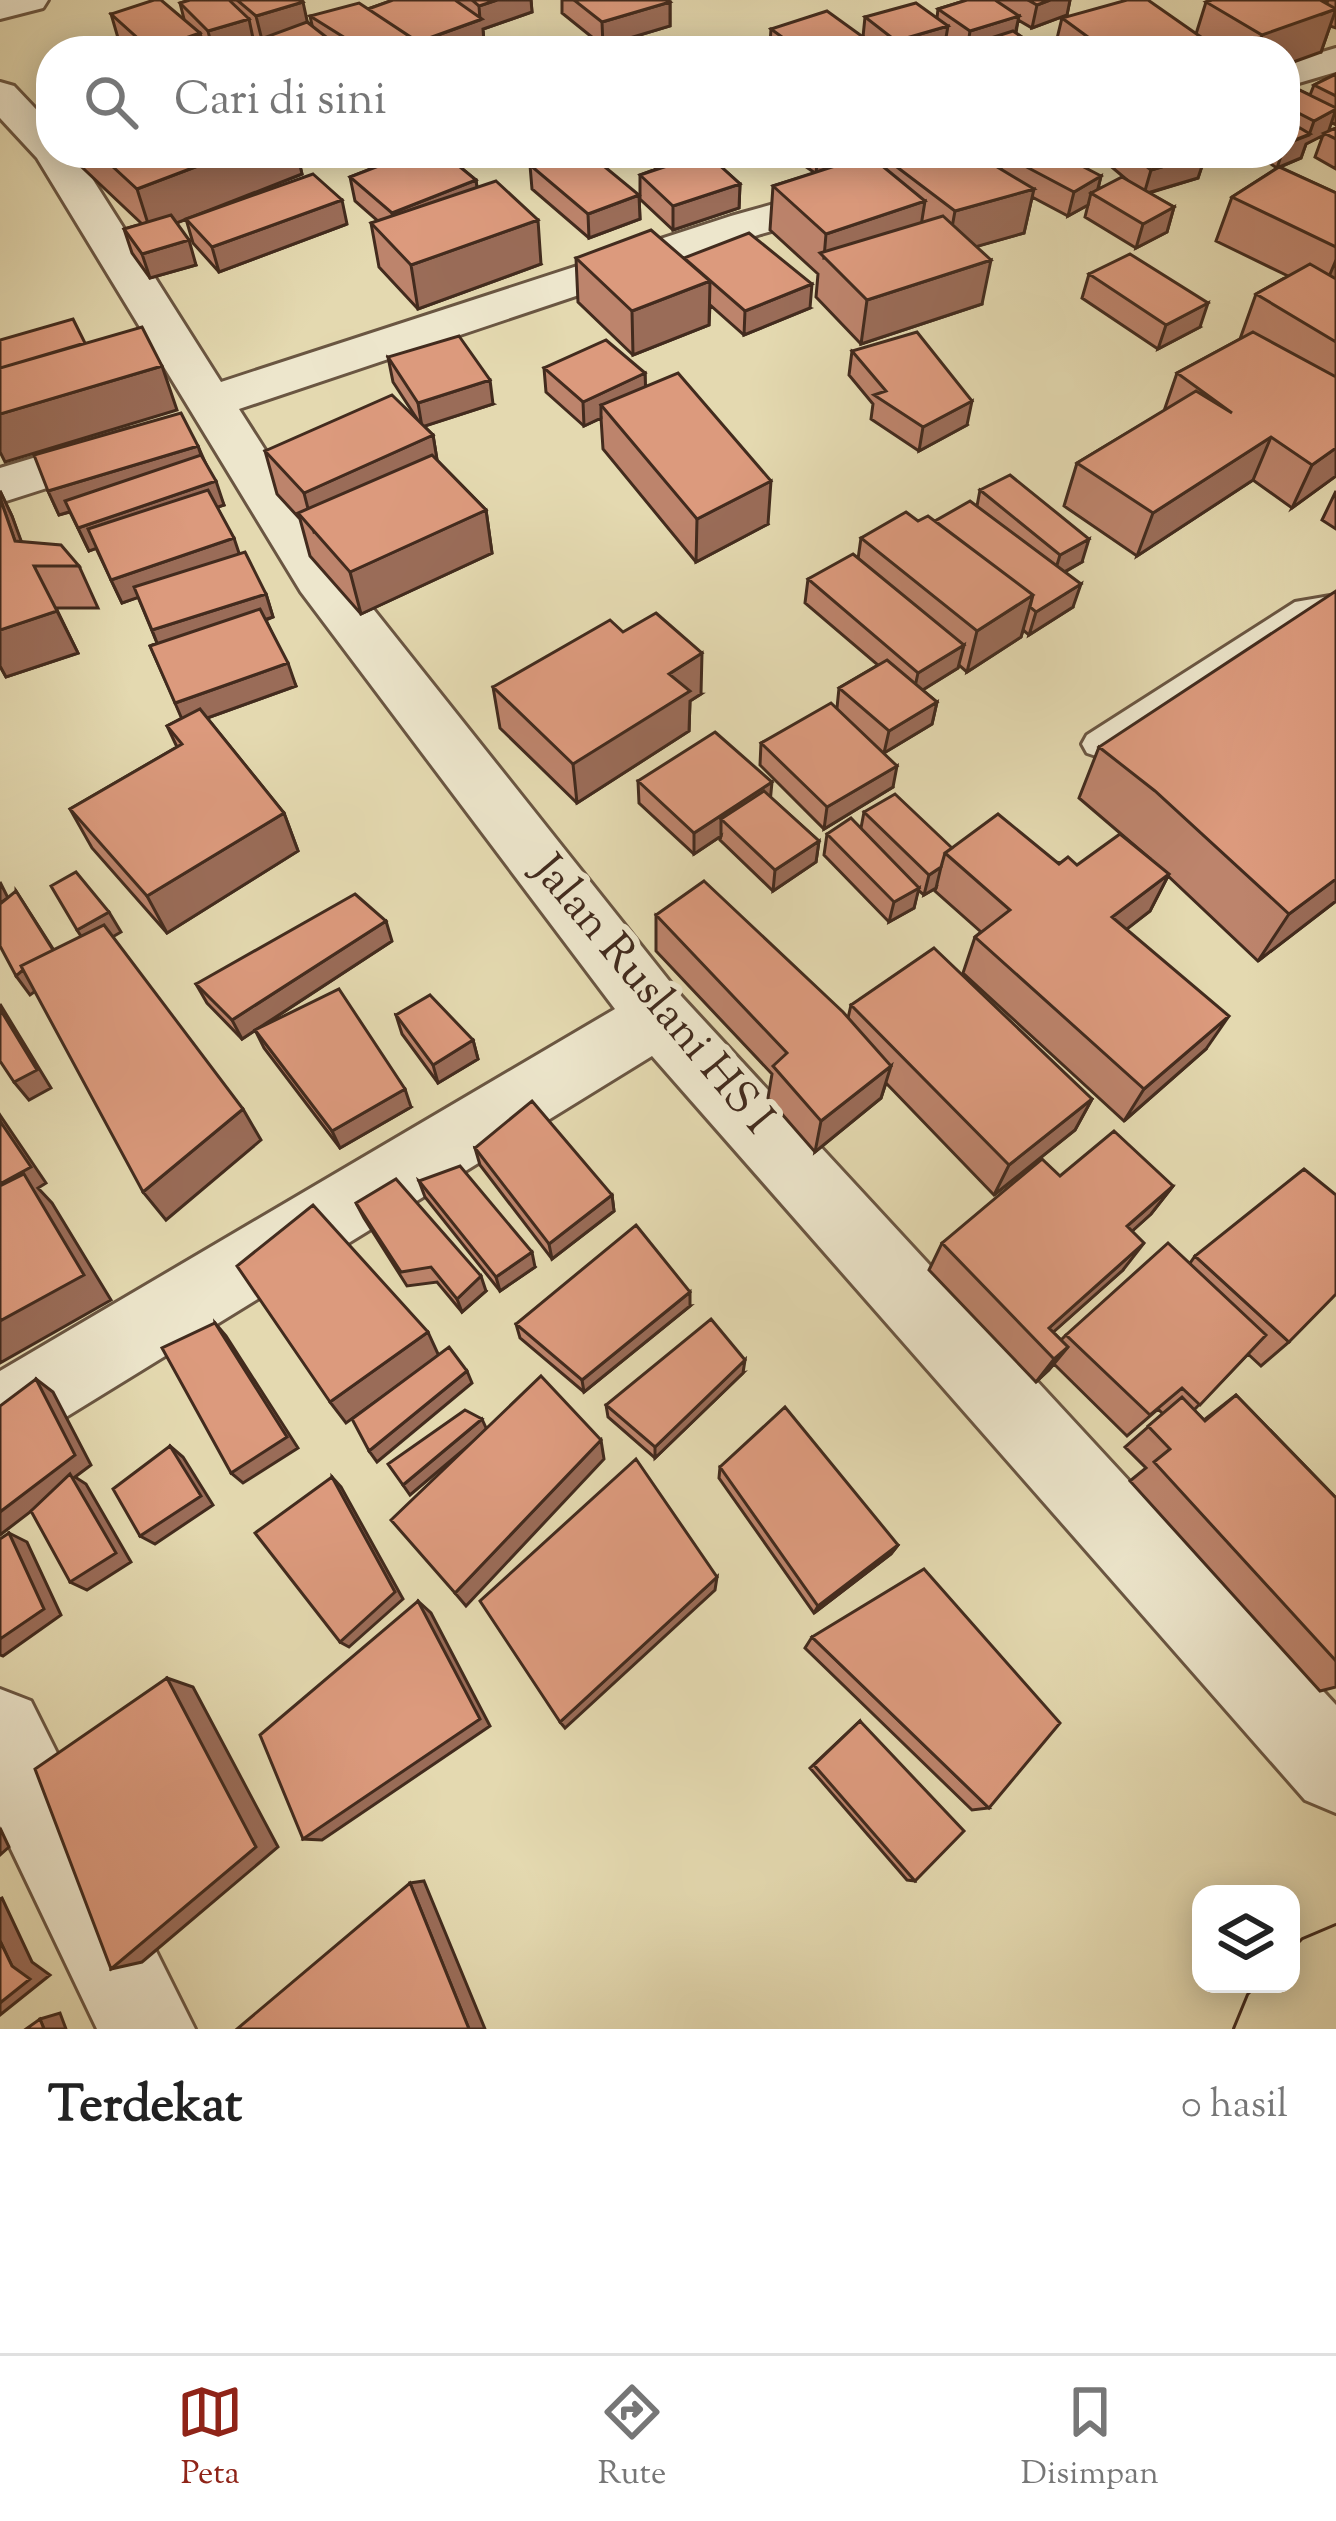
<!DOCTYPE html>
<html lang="id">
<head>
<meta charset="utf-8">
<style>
  :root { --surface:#fff; --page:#f6f6f6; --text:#222; --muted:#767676; --line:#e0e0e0; --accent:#8f2418 }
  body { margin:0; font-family:"Sorts Mill Goudy",serif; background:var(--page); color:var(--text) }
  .controls { position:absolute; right:36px; bottom:36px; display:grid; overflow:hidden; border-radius:24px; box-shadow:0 6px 30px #0003 }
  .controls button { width:108px; height:108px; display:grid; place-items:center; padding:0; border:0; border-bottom:3px solid var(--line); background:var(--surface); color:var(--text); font:60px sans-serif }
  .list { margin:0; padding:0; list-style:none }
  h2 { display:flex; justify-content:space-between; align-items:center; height:156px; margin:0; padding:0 48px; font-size:51px }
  h2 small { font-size:39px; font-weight:400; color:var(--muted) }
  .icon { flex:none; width:66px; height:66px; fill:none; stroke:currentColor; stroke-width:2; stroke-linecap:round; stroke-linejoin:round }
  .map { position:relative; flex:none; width:1336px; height:2029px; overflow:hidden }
  .search { position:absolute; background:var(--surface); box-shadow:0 6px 30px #0003; left:36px; right:36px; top:36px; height:132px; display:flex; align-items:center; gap:30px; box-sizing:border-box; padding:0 42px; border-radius:48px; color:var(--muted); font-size:45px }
  .sheet { height:324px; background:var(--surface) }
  nav { display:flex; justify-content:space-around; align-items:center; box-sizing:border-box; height:168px; border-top:3px solid var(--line); background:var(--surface); font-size:33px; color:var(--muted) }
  nav a { display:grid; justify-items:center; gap:6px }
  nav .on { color:var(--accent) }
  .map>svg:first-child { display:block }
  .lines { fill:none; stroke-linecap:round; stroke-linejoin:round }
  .service-casing { stroke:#6a5642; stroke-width:6 }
  .minor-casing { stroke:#6a5642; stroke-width:6 }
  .trunk-casing { stroke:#422b1e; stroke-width:6 }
  .service { fill:#ede6cc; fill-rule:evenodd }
  .minor { fill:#ede6cc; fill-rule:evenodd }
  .trunk { fill:#e4d9b0; fill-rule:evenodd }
  .wall { fill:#bd846c; stroke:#422b1e; stroke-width:3 }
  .shaded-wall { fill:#9a6c58; stroke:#422b1e; stroke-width:3 }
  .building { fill:#dc9a7d; stroke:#422b1e; stroke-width:3 }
  .labels { text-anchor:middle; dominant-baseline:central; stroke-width:12; stroke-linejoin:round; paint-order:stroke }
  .street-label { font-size:45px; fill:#422b1e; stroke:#ede6cc }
</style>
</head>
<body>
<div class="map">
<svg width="1336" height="2029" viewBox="0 0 1336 2029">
  <rect width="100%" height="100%" fill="#e4d9b0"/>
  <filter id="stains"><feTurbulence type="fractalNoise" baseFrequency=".00167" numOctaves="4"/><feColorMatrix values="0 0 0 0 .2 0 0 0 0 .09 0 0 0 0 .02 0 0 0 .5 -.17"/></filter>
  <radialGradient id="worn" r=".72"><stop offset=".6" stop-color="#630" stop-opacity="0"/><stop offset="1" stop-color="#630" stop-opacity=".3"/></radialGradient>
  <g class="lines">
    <defs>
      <path id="service" d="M1336,595V617L1314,620L1111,753L1099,757L1087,753L1082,744L1087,735L1295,602Z"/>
      <path id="minor" d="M0,0H48L43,8L0,19Z
        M1336,48V72L1285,87V63Z
        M0,82L14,86L51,125V153H76L221,382L731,216L956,153H1023L1017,162L761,234L239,409L339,566L682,997L1336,1705V1813L1305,1800L652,1056L27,1441L0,1453V1371L615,1009L301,592L37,158L0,118Z
        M129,429L147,434L154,445L147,456L0,503V468Z
        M0,1689L31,1701L195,2029H97L0,1826Z"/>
      <path id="trunk" d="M1336,1926V2029H1235L1249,1995L1260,1984H1291V1952L1303,1940Z"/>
    </defs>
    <use href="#service" class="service-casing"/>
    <use href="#minor" class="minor-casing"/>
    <use href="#trunk" class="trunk-casing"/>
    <use href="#service" class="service"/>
    <use href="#minor" class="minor"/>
    <use href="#trunk" class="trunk"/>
  </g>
  <path class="wall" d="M190,0H301L307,22L312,25L310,16L368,9L393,0H531L532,12L483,29L484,43L461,51H252L250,44L227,51H210L203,44L205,51H133L118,38L111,14L184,19L180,3Z
    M562,0H667L670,2V26L603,46L562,13Z
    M967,0H1070L1067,15L1032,28L1018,20L1016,33L1042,51H961L945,40L944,49L938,51H876L863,41L862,51H748L770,44L771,29L863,37L865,17L937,18L938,9Z
    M1212,0H1336V28L1330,26L1321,52L1054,51L1062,18L1196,34L1206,2Z
    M1336,74V125L1331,122L1328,131L1336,128V169L1315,157L1323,135L1306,144L1301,158L1280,167L1336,193V476L1292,508L1253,480L1137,556L1064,506L1077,463L1164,411L1177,373L1240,339L1256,294L1288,276L1216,241L1232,197L1277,168L1254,153H1285V83L1310,95L1314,85Z
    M67,153H297L302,174L198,215L347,224L219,272L193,243L186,219L176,223L196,265L150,278L132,253L124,229L142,224Z
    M412,153H479L454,162L476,180L477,187L541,264L418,309L379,267L371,223L378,221L355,201L350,177Z
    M642,153H708V155L740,184L739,208L673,230L640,199V175L656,169Z
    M786,153H865L831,167H884L885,158L1001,169L1004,155L1101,176L1098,189L1126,179L1095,153L1206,154L1198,178L1149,193L1174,207L1167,232L1136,248L1085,217L1088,205L1068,216L1032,197L1024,233L977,246L982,304L861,344L816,297L818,274L770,230L773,186L815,173Z
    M530,165L639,195L640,219L589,238L532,189Z
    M576,258L684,259L810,308L744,335L710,305L709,325L633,355L578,302Z
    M1089,274L1200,327L1158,349L1082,298Z
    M852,351L967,425L919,451L871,419L873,404L849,375Z
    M388,357L493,404L424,426L433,435L437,460L486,510L492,553L361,614L310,556L300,519L277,494L265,451L419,422L393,382Z
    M544,368L645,373V387L768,524L696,562L603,449L601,418L584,426L546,392Z
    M198,446L224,505L217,507L239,554L266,594L273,617L266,620L296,686L207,718L284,813L298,851L167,933L92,848L70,809L177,747L167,726L182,718L150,646L157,643L138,597L122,603L96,548L89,551L70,512L59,515L48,491Z
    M980,490L1082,562L1065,572L1073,607L1029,635L1023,630L1021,637L967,672L959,665L958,668L922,690L937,702L932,724L884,753L893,787L824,829L760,765L761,743L837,708L839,688L878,665L805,603L808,579L858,559L861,538L918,521H935L977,506Z
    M0,491L12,516L21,542L79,566L98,608H56L78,653L6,677L0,666Z
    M1336,491V529L1322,520Z
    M493,687L701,694L690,701L689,731L577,803L500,728Z
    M1099,747L1336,901L1258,961L1168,876L1150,911L1126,929L1206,1049L1124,1121L963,973L975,937L981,932L935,891L936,888L924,895L918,890L914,908L889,922L824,855L827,834L861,828L864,812L952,848L1077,865L1148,857L1079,798Z
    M638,781L770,797L819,841L816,862L773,891L720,840L721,836L694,854L639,803Z
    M656,915L848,1018L851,1005L1092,1099L1075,1130L994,1195L886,1083L881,1098L815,1152L768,1098L772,1074L656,951Z
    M392,941L261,1027L411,1107L340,1148L264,1048L255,1030L242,1039L207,1003L196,984Z
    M396,1015L473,1040L478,1059L438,1083L402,1034Z
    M475,1148L612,1195L614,1211L552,1259L480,1165Z
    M1060,1176L1173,1186L1151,1214L1132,1231L1123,1270L1053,1332L1061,1340L1066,1335L1190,1263L1195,1256L1289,1342L1261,1366L1248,1354L1194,1410L1204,1420L1236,1395L1336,1498V1687L1320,1691L1130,1481L1146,1468L1125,1447L1163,1414L1158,1409L1127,1436L1054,1364L1036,1382L929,1270L942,1243Z
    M419,1181L535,1267L500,1291L425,1197Z
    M356,1203L486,1291L462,1312L437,1282L407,1286L364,1218Z
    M690,1306L584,1392L520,1338L516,1324Z
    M743,1373L655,1458L608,1417L606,1405Z
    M720,1467L898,1545L891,1554L814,1613L719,1478Z
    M812,1637L989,1808L972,1810L805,1648Z
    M860,1721L915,1881L907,1880L810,1768Z"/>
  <path class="shaded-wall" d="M497,0H531L532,12L483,29L484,43L461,51H414L413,44L480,20L479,6Z
    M1050,0H1070L1067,15L1032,28L1037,5Z
    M1328,0L1323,14L1336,9L1321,52L1285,65V51H1256L1262,35Z
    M303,2L308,25L262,40L256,16Z
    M670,2V26L603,46L602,22Z
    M1019,16L1014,39L972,44L971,51H967L970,31Z
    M249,19L254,43L227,51H213L208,31Z
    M948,26L944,49L894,51L896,41Z
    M200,33L205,51H152L151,50Z
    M863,37L862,51H819Z
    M1208,42L1205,51H1175Z
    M1336,109L1328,133L1306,144L1301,158L1277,168L1282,153H1285V144L1309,135L1314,121Z
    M232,153H297L302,174L151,233L137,189Z
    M434,153H479L436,169Z
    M662,153H708V165L662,176Z
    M818,153H865L816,173Z
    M1206,154L1198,178L1144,194L1151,170Z
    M1101,176L1096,196L1091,193L1088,205L1068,216L1074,192Z
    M476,180L479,204L396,237L392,213Z
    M740,184L739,208L673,230V206Z
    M1034,189L1024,233L947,255L955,211Z
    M639,195L640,219L589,238L588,214Z
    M342,200L347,224L219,272L212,247Z
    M925,201L918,245L824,258L826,234Z
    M1174,207L1167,232L1136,248L1143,224Z
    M538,220L541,264L418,309L411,265Z
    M189,240L196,265L150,278L142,254Z
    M991,260L982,304L861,344L867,300Z
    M1336,260V283L1322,293Z
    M710,281L709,325L633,355L632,311Z
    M812,284L810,308L744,335L745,311Z
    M1208,303L1200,327L1158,349L1166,325Z
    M162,366L177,410L5,462L0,452V414Z
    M645,373L646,397L601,405V418L584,426L583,402Z
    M490,380L493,404L422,427L418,403Z
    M972,401L967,425L919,451L923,427Z
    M433,435L440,478L314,532L304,493Z
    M1271,437L1253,480L1137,556L1153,513Z
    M198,446L206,470L59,515L48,491Z
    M1336,448V476L1292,508L1312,465Z
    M216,481L224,505L89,551L78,528Z
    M771,481L768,524L696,562L697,519Z
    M0,491L12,516L37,584L15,541L0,498Z
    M486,510L492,553L361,614L350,572Z
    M234,538L242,562L122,603L111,580Z
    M1089,539L1082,562L1053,578L1060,555Z
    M1081,584L1073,607L1029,635L1036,612Z
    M266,594L273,617L161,653L152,630Z
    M1033,595L1021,637L967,672L977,631Z
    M57,611L78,653L6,677L0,666V630Z
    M964,645L958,668L913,696L918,673Z
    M702,653L701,694L690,701L689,731L577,803L573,764L669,674Z
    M288,663L296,686L185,726L175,703Z
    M937,702L932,724L884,753L889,731Z
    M897,766L893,787L824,829L827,807Z
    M772,782L770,803L721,819V836L694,854V833Z
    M284,813L298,851L167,933L147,896Z
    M819,841L816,862L773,891L775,870Z
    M941,867L936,888L924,895L929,875Z
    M1169,874L1150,911L1095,954L1112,917Z
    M1336,879V901L1258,961L1289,914Z
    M0,882L8,898L0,903Z
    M919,888L914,908L889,922L894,902Z
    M16,891L66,969L30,995L16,976Z
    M109,912L121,932L90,950L77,930Z
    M386,921L392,941L242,1039L232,1020Z
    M0,1004L51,1088L29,1100L14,1082Z
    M1229,1016L1206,1049L1124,1121L1144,1089Z
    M473,1040L478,1059L438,1083L433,1065Z
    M891,1066L881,1098L815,1152L821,1121Z
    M405,1089L411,1107L340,1148L332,1131Z
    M1092,1099L1075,1130L994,1195L1009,1165Z
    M243,1109L261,1140L166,1220L143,1192Z
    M0,1115L46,1183L38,1188L52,1203L111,1300L0,1363Z
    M1173,1186L1151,1214L1107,1254L1127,1226Z
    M612,1195L614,1211L552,1259L549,1244Z
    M1144,1243L1123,1270L1040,1344L1049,1328Z
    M532,1252L535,1267L500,1291L496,1277Z
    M481,1276L486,1291L462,1312L457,1299Z
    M690,1292V1306L584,1392L582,1380Z
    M215,1323L226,1336L298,1448L243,1483L231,1473Z
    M428,1332L439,1356L346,1423L330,1402Z
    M1068,1347L1049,1370L1036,1382L1054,1359Z
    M745,1360L743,1373L655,1458V1447Z
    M467,1371L472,1383L377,1462L369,1451Z
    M36,1379L53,1392L91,1465L75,1477L86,1484L131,1562L87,1590L70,1582L73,1479L0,1535V1512Z
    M482,1419L487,1430L410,1495L403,1485Z
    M601,1440L604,1459L466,1606L455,1593Z
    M170,1446L183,1457L213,1505L155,1544L140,1536Z
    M332,1477L341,1487L403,1599L349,1647L340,1642Z
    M9,1533L27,1542L61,1615L3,1656L0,1655V1639Z
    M898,1545L891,1554L814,1613L818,1606Z
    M717,1577L715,1590L565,1728L560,1722Z
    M418,1601L431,1613L490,1726L322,1840L303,1839Z
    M167,1678L193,1687L278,1847L142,1962L111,1969Z
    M0,1828L9,1847L0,1855Z
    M424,1881L485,2029H469L410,1883Z
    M2,1898L32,1962L50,1975L0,2015V2003L12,1966L0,1941V1899Z
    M60,2013L66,2029H44L40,2019Z"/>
  <path class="building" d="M154,0H161L200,33L151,50L111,14Z
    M190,0H229L249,19L208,31L180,3Z
    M237,0H301L303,2L256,16Z
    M393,0H455L482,19L418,42L368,9Z
    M472,0H497L479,6Z
    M574,0H667L670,2L602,22Z
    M967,0H995L1019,16L970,31L938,9Z
    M1028,0H1050L1037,5Z
    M1127,0H1148L1208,42L1175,51H1107L1062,18Z
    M1212,0H1320L1336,9L1262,35L1206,2Z
    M359,3L432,51H366L310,16Z
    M916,3L948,26L896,41L865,17Z
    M827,11L863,37L819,51H801L771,29Z
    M307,22L344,51H260L250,43Z
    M1013,31L1042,51H982L972,44Z
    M771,44L780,51H748Z
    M1336,74V96L1314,85Z
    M1285,83L1336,108V109L1314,121L1285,106Z
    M1285,119L1310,134L1285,144Z
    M1336,128V139L1324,133Z
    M98,153H232L137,189Z
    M412,153H443L476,180L392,213L350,177Z
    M564,153H588L639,195L588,214L530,165Z
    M706,153L740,184L673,206L640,175Z
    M895,153H974L1034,189L955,211L885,158Z
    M1007,153H1057L1101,176L1074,192L1004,155Z
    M1130,153H1205L1206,154L1151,170Z
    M869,155L925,201L826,234L773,186Z
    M1279,167L1336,193V247L1232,197Z
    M313,174L342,200L212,247L186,219Z
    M1122,177L1174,207L1143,224L1091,193Z
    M496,181L538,220L411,265L371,223Z
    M171,215L189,240L142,254L124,229Z
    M943,216L991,260L867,300L820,253Z
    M651,230L710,281L632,311L576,258Z
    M749,233L812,284L745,311L684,258Z
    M1130,254L1208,303L1166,325L1089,274Z
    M1310,264L1336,279V342L1256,294Z
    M73,319L85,343L0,368V340Z
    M142,327L162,366L0,414V368Z
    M917,332L972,401L923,427L874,395L886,391L852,351Z
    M1253,332L1336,377V448L1312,465L1271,437L1153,513L1077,463L1196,391L1232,413L1177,373Z
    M459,336L490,380L418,403L388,357Z
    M606,340L645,373L583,402L544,368Z
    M678,373L771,481L697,519L601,405Z
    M392,395L433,435L304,493L265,451Z
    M181,413L198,446L48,491L34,455Z
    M201,455L216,481L78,528L65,501Z
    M432,455L486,510L350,572L298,513Z
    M1010,475L1089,539L1060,555L980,490Z
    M208,490L234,538L111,580L88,529Z
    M0,498L15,541L61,545L79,566H34L57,611L0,630Z
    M970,501L1081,584L1036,612L1030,607L1033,595L935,521Z
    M906,512L918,521L928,516L1033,595L977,631L861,538Z
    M245,552L266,594L152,630L134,587Z
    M853,554L964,645L918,673L808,579Z
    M1336,591V879L1289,914L1155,791L1099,747Z
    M260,609L288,663L175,703L150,646Z
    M656,613L702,653L669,674L690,691L573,764L493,687L610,620L623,632Z
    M887,660L937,702L889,731L839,688Z
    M831,703L897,766L827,807L761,743Z
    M200,709L284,813L147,896L70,809L182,744L167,726Z
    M715,732L772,782L694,833L638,781Z
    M764,791L819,841L775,870L721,819Z
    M895,794L952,848L945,853L941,867L929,875L864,812Z
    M998,814L1059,864L1068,857L1077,865L1120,834L1169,874L1112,917L1229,1016L1144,1089L975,937L1010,910L945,853Z
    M851,818L919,888L894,902L827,834Z
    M76,872L109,912L77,930L51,886Z
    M704,881L843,1012L891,1066L821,1121L773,1066L787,1053L656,915Z
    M16,891L53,950L21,966L23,970L16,976L0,946V904Z
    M355,894L386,921L232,1020L196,984Z
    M104,925L243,1109L143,1192L21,966Z
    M934,948L1092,1099L1009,1165L851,1005Z
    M339,989L405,1089L332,1131L255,1030Z
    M430,995L473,1040L433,1065L396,1015Z
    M0,1009L37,1070L14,1082L0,1061Z
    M532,1101L612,1195L549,1244L475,1148Z
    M0,1121L31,1167L0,1184Z
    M1114,1131L1173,1186L1127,1226L1144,1243L1049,1328L1068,1347L1054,1359L942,1243L1042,1159L1060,1176Z
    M460,1166L532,1252L496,1277L419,1181Z
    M1304,1169L1336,1195V1294L1289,1342L1195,1256Z
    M24,1174L84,1275L0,1321V1186Z
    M396,1179L481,1276L457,1299L431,1267L401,1272L356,1203Z
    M313,1205L428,1332L330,1402L237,1266Z
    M636,1225L690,1292L582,1380L516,1324Z
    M1168,1243L1266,1335L1200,1405L1182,1388L1150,1415L1066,1335Z
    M711,1319L745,1360L655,1447L606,1405Z
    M215,1323L287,1437L231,1473L162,1348Z
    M449,1347L467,1371L369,1451L352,1419Z
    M541,1376L601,1440L455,1593L391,1520Z
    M36,1379L75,1455L0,1512V1406Z
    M1236,1395L1336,1498V1661L1154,1462L1170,1449L1148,1426L1182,1397L1205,1421Z
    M785,1407L898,1545L818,1606L720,1467Z
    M465,1410L482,1419L403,1485L388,1464Z
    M170,1446L201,1496L140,1536L113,1489Z
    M636,1459L717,1577L560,1722L480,1601Z
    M70,1474L116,1553L70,1582L31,1511Z
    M332,1477L395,1592L340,1642L255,1533Z
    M9,1533L44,1609L0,1639V1539Z
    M924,1569L1060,1723L989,1808L812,1637Z
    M418,1601L480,1719L303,1839L260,1735Z
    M167,1678L256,1847L111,1969L35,1769Z
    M860,1721L964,1831L915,1881L814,1765Z
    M410,1883L469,2029H237Z
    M0,1941L12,1966L30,1979L0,2003Z
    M40,2019L44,2029H26Z"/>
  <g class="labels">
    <g class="street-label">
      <text transform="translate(651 996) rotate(50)">Jalan Ruslani HS I</text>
    </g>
  </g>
  <rect width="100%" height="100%" filter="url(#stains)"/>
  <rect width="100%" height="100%" fill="url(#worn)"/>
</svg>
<div class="controls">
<button><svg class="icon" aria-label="layers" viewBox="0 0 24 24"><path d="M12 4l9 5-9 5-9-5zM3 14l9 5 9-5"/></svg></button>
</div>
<div class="search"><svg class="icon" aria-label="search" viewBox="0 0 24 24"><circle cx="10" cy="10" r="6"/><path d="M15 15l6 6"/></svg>Cari di sini</div>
</div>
<section class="sheet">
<h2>Terdekat<small>0 hasil</small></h2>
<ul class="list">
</ul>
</section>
<nav>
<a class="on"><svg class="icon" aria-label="map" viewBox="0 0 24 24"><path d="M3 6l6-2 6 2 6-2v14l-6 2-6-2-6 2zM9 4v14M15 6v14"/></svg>Peta</a>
<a><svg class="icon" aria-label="directions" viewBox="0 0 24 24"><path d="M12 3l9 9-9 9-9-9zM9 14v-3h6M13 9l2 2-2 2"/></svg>Rute</a>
<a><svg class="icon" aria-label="saved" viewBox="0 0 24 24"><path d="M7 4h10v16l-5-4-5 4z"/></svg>Disimpan</a>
</nav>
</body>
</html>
